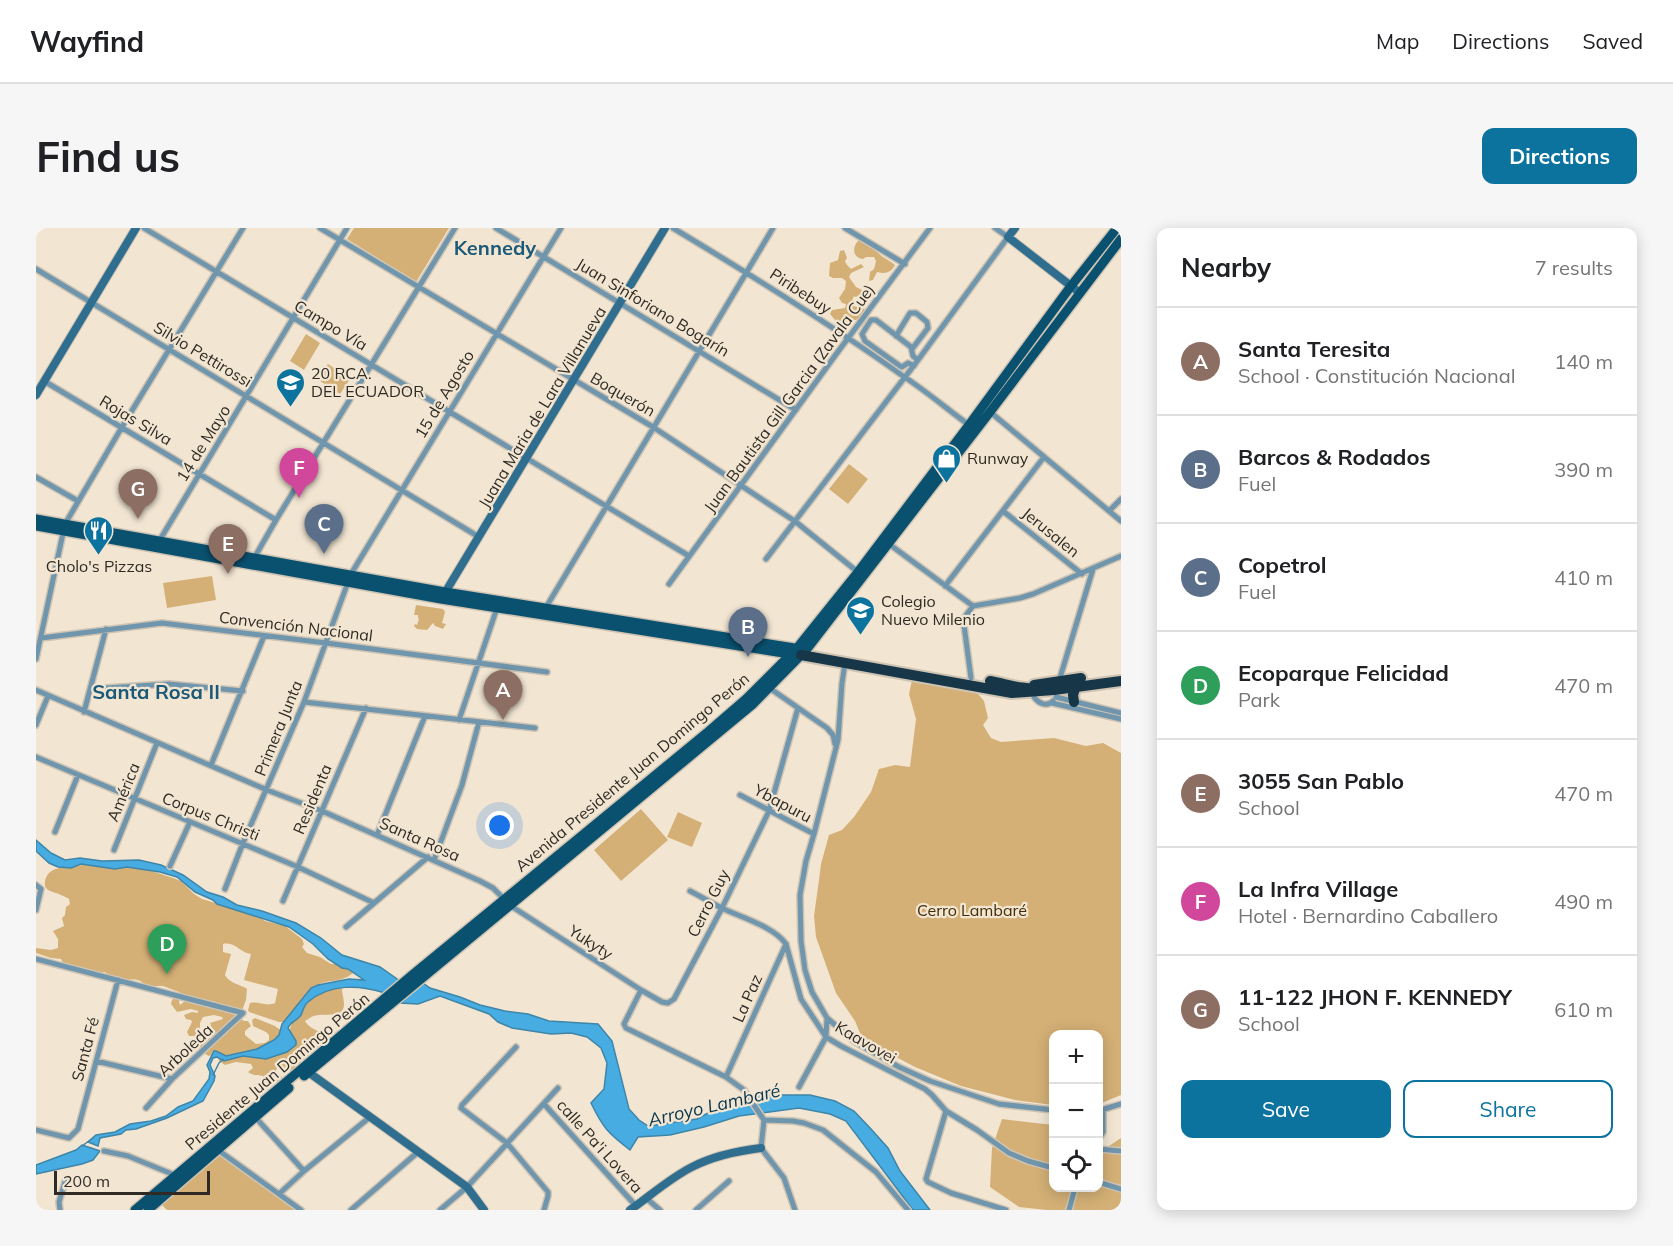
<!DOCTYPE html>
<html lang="en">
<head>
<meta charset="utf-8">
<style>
  :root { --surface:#fff; --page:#f6f6f6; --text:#202124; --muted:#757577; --line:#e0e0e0; --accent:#0c739f }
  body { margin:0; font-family:Mulish,sans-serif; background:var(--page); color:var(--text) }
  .controls { position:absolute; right:18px; bottom:18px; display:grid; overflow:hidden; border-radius:12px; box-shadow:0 3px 15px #0003 }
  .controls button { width:54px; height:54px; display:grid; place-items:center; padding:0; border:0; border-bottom:2px solid var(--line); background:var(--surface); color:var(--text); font:30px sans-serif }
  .scale { position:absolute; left:18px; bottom:15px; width:156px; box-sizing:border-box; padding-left:6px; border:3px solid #2f2a23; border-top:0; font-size:16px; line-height:21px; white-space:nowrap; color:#2f2a23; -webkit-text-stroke:4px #f2e6d3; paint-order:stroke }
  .you { position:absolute; left:464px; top:598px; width:21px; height:21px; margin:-15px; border:4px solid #fff; border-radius:50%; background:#1a73e8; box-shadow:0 0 0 9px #1a73e833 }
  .badge { display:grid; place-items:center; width:39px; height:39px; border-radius:50%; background:var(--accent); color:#fff; font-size:20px; font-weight:700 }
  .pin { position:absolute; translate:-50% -50px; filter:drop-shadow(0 2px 3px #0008) }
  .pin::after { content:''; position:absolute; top:32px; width:21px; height:18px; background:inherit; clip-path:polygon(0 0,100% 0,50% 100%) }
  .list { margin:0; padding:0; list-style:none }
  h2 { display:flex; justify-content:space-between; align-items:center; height:78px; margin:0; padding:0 24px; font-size:26px }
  h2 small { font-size:20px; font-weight:400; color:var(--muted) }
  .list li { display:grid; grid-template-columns:39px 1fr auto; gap:18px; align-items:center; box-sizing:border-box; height:108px; padding:0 24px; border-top:2px solid var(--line) }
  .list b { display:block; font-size:22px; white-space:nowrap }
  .list p { margin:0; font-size:20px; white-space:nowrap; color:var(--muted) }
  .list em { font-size:20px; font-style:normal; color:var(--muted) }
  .actions { display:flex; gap:12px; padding:18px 24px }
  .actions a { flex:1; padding:14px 0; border:2px solid var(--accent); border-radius:12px; text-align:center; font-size:21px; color:var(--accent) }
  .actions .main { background:var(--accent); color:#fff }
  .icon { flex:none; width:33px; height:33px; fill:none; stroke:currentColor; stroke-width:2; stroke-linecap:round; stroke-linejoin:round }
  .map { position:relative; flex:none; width:1085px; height:982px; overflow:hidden; border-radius:12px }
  header { display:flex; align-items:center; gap:36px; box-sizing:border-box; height:84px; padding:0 30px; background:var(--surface); border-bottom:2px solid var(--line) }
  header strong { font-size:28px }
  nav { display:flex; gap:33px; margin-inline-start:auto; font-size:21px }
  .intro { display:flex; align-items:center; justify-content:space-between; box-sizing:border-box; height:144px; padding:0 36px }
  h1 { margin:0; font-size:42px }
  .button { padding:15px 27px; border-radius:12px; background:var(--accent); color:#fff; font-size:21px; font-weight:700 }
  main { display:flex; gap:36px; padding:0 36px }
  aside { flex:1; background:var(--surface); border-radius:12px; box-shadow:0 3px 15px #0003 }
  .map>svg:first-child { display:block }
  .green { fill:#d4b076 }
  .water { fill:#46ace1; stroke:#3f85a8; stroke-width:1.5 }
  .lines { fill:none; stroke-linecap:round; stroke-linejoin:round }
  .stream { stroke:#3f85a8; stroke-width:1.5 }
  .street-casing { stroke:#cfc4b3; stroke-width:8 }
  .secondary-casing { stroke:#cfc4b3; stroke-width:10 }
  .primary-casing { stroke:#cfc4b3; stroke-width:12 }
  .highway-casing { stroke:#cfc4b3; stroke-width:14 }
  .street { stroke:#7096ad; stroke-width:5 }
  .secondary { stroke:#306e90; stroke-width:8 }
  .primary { stroke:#0a5170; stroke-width:9 }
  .highway { stroke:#173648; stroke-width:10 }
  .labels { text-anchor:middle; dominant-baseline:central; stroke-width:4.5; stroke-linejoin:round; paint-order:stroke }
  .street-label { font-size:16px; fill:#2f2a23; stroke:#f2e6d3 }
  .poi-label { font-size:16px; fill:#2f2a23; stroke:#f2e6d3; text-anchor:start }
  .park-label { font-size:16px; fill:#422d06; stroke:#f2e6d3 }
  .water-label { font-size:18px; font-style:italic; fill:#0a374d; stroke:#f2e6d3 }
  .quarter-label { font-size:20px; font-weight:bold; fill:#1b5978; stroke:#f2e6d3 }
</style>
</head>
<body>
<header>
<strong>Wayfind</strong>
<nav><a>Map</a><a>Directions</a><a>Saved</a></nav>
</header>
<div class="intro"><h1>Find us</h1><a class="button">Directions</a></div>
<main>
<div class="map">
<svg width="1085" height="982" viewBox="0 0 1085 982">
  <rect width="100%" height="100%" fill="#f2e6d3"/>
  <path class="green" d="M318,0H413L380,54L311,11Z
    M823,12C834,13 838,23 847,29C851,31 855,34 859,37C855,45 849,46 841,44L837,52L833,53L834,44L838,41L840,33L838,29H830L827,31C816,30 816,18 823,12Z
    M808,22L811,30L809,33L811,37L815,41L825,36L828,39L815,45L813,49L820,59L828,63L826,67L819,69L818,68L815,75L817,78L829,81L832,85C823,93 811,95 800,93L794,86L796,82L809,80L810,76L806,75L803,70L809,61L810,53L806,50H797L793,48L794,35L802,32L804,23Z
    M270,106L284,115L268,142L254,133Z
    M292,136L314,151L304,166L281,151Z
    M813,236L832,251L812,276L793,261Z
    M176,348L180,372L131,380L127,355Z
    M380,377L407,381L409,384L406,395L410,396L407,401L399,398L397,395L391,402L381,401L378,398L379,396L381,397L383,391L382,390V387H378Z
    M876,452L937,460L948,473L952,490L947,497L955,510L965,514L1018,510L1050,518L1067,515L1085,525V867L1063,876L1062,806H1017V877L979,872L925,858L879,839L841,819L824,805L819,793L800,765L780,709L778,688L783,652L785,636L793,607L806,602L818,589L835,564L843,541L859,537L874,539L880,491L873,466Z
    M605,581L632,612L585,653L558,622Z
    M642,584L666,595L656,619L631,609Z
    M50,635L106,640L137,650L145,653L158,666L166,671L221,687L229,693L249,698L266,711L268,716L266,719L271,725L284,729L295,736H308L316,741L317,745C304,756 292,750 280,758L302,759L306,761C306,766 308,771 308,776C308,792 287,784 278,788C276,788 271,792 269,793C275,804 289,802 296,814L257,844L245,838L241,839L240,843L249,852L240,857C235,855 234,851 229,849C222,846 219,849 212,844L217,840L215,836L200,834L189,837L183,833L182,828L179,825L173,828C168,826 161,820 159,815L160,813L176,810L177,803L174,795L187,791L186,789L178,787L167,789L164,795V807L162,808H153L151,804L156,794L155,792L150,791L148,787L156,784L162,785V783L155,781L141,784L135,776L136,772L140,769L144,770L143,774L144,777L149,773L162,777L171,776L186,781L191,784L200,787L208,793H212L215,798L209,803V807L220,816L229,815L233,812V807L230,804L217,798L216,792L219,790L239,798L246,803L253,805L256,794H243L213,784L212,782L214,775C223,773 230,779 239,775L242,761L208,752L215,726C204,725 199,713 187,716V724L195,726L189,747C194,756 204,756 211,761L210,772L206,783L150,770L143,764L127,758H110C99,745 90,757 77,750C74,749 72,746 69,744L55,746L27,735L25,731L15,730L0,725V720L15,722L22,720V711L17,703L28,698L26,690L29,687L30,679L34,676L33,671C31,670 28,668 25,667C18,663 7,664 9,653C14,633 37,643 50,635Z
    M966,891L1017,897V960H1062L1063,918H1073L1085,910V982H1011L983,979L954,959L956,920Z
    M185,926L261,982H131L125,976Z"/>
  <path class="water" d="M0,612L15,625L29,632L44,630L66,633L103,632L125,637L147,647L171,664L187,669L201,677L226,683L260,695L285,710L306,727L344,739L364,753L349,765C324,757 294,755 272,774C268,777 267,783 265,787C261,793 255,793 252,800L260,813V817L251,824L230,831L207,828L188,833L181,829L177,830L174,837L179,848L178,853L167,873L131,890L100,901L90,902L85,906L64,910L62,918L52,914L60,907L79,904L94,896L115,893L130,888L142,879L157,873L173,851L174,844L171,837L178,823H180L190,828L221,821L238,812L243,807L246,796L275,760L282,757L313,751L328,752L312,741L306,740L292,731L277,716L253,699L181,676L177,672L159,664L141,649L124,644L91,639L79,641L45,636L35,640L22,639L13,635L0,623Z
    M387,755L394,760L424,769L444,777L469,783L492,786L513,793L562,796L576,813L593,881L603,892L612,898L661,891L696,872L730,867H774L799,873L818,883L835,901L852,920L864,943L894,982H877L810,893L794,886L763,880L703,888L668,899L634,907L602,909L594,922C572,905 567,900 555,875L568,861L571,835L565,820L551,809L535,805L515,806L476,800L462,794L453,786L404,768L382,776L365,775Z
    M46,917L64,923L57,932L46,936L0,946V937L40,922Z"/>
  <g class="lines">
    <path class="stream" d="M177,847L183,835L187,831
      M46,918L57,910"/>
    <defs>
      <path id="street" d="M108,0L653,328
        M284,0L617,199L760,294L823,345
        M460,0L760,182
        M637,0C715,47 793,95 867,148C890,163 911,181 933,197
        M809,0L869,36
        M0,41L443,309
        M860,108L874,85H880L891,94L892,100L876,121
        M878,138L872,135L866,139L864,138L829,113L826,106L835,92H840L875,119L877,128L882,132
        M8,153L240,292
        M953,183L1085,293
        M0,249L42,273
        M967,283L1046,346
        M1073,283L1085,271
        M122,315L311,0
        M853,316L937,378
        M730,331L882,132L972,9L959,0
        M217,332L240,292L419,0
        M633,356L801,125L894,0
        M909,358L1008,229
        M509,381L737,0
        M5,410L126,395L290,415L511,444
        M0,431L29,296L86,199L207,0
        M809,435L806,455L802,512L778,606L770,633L764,667L765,713L769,742L776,764L791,790L819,814L863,839L894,853L963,876L1017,882
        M935,450L928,397V390L937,378L984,370L997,366L1085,328
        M1023,453L1057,341
        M732,459L791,500L797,507L799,516
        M54,461L133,456L207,463
        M0,462L231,562L286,583L444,653L457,660L475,678L605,762L626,774L632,775L638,771L686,680L733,583L762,480
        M999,464L998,469C1003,476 1011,479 1017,473
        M1020,469L1085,485
        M268,474L499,500
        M1016,475L1085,491
        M48,484L70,401
        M423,492L461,380
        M0,497L12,468
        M0,529L262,639L338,675
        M175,537L228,408
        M704,567L778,606
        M19,604L42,547
        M341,607L389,488
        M78,622L121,515
        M398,632L426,557L443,494
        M134,638L154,594
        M0,657L5,661L0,682
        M189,661L207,615L268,474L315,346L525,0
        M654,663C666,669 677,676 688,681C707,690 738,699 750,716L765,771L790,809L805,818L889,861L896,867L910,883L941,902L973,925L992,933L1017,940
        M247,673L330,480
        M310,699L392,629
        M0,731L207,785L136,851L110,880
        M605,762L588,796L590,800L690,849L708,862L728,892L757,893L768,895L787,902L840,944L872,982
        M480,819L426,877L425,880L471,915L512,964V968L508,982
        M60,833L136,851
        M690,849L750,716
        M763,859L790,809L791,790
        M508,876L600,978
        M910,883L890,951L892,954L915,965L970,982
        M1062,883L1085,876
        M219,889L268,943
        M728,892L725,920L748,950L759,982
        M0,902L33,910L42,901L82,752
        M1062,913L1067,904V882
        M1062,921L1085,923
        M182,922L265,982
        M68,923L92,928L141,948
        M1062,954L1085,961
        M243,966L268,943L334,889
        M610,970L624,982
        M24,982L23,974L29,954
        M315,982L382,924
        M404,982L431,959L522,860
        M660,982L693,953
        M1033,982L1039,960"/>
      <path id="secondary" d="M979,0L972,9L1044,65
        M0,167L100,0
        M407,368L629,0
        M268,841L431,959L448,982
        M594,982C614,968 634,950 656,939C677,928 701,923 725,920"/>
      <path id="primary" d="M0,291L409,364L765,421
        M0,298L405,371L760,427
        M268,848L716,477L771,421L954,184L1085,11
        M99,982L375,748L673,503L710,471L761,420L822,344L933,197L1035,58L1081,0
        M112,982L253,860"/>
      <path id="highway" d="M765,427L976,465L1018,462L1085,453
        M954,453C966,455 981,460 991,460
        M998,457L1045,450
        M1038,474L1037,467L1040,458"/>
    </defs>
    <use href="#street" class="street-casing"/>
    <use href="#secondary" class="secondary-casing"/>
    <use href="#primary" class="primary-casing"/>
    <use href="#highway" class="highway-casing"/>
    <use href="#street" class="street"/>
    <use href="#secondary" class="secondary"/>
    <use href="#primary" class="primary"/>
    <use href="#highway" class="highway"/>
  </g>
  <defs>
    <symbol id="school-pin" viewBox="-11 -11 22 30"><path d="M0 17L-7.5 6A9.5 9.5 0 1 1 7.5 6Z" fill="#0c739f" stroke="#f2e6d3"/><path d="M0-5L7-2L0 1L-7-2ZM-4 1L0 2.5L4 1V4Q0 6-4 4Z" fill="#fff"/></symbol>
    <symbol id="shop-pin" viewBox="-11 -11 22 30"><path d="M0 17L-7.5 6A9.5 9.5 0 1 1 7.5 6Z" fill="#0c739f" stroke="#f2e6d3"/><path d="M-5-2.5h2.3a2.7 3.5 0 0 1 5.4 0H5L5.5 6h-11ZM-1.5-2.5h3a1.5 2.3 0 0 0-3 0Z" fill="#fff"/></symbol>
    <symbol id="restaurant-pin" viewBox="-11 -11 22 30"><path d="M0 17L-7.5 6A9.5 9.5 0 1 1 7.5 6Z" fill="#0c739f" stroke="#f2e6d3"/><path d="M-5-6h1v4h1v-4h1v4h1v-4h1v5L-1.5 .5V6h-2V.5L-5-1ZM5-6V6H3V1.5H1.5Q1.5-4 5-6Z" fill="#fff"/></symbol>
  </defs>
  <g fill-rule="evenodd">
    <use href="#school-pin" x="238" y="138" width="33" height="45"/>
    <use href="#shop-pin" x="894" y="214" width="33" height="45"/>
    <use href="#restaurant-pin" x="46" y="286" width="33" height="45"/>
    <use href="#school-pin" x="808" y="366" width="33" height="45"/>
  </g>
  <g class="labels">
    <g class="street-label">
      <text transform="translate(765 63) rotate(33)">Piribebuy</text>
      <text transform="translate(617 79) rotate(31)">Juan Sinforiano Bogarín</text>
      <text transform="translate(295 97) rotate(31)">Campo Vía</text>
      <text transform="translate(167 126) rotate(31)">Silvio Pettirossi</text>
      <text transform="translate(408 166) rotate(-59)">15 de Agosto</text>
      <text transform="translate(587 166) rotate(30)">Boquerón</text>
      <text transform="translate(753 170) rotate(-54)">Juan Bautista Gill Garcia (Zavala Cue)</text>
      <text transform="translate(506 179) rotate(-59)">Juana Maria de Lara Villanueva</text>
      <text transform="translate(100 192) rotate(31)">Rojas Silva</text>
      <text transform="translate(167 215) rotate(-58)">14 de Mayo</text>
      <text transform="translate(1015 304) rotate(39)">Jerusalen</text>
      <text transform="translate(260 398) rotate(7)">Convención Nacional</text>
      <text transform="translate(242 500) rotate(-68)">Primera Junta</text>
      <text transform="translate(596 544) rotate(-40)">Avenida Presidente Juan Domingo Perón</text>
      <text transform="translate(87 564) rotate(-68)">América</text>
      <text transform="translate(276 571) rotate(-67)">Residenta</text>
      <text transform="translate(747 575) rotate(28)">Ybapuru</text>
      <text transform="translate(175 588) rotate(22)">Corpus Christi</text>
      <text transform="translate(384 611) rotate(24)">Santa Rosa</text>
      <text transform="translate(672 675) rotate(-63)">Cerro Guy</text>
      <text transform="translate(555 714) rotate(33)">Yukyty</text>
      <text transform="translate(711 770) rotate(-66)">La Paz</text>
      <text transform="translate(830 814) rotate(30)">Kaavovei</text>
      <text transform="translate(49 821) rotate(-75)">Santa Fé</text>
      <text transform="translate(149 822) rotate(-43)">Arboleda</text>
      <text transform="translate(241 843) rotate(-40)">Presidente Juan Domingo Perón</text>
      <text transform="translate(564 918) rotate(48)">calle Pa'i Lovera</text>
    </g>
    <g class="poi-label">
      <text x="275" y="145">20 RCA.<tspan x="275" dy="18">DEL ECUADOR</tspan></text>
      <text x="931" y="230">Runway</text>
      <text x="63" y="338" text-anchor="middle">Cholo's Pizzas</text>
      <text x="845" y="373">Colegio<tspan x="845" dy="18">Nuevo Milenio</tspan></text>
    </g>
    <g class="park-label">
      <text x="936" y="682">Cerro Lambaré</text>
    </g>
    <g class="water-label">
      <text transform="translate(678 877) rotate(-13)">Arroyo Lambaré</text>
    </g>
    <g class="quarter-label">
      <text x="459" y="19">Kennedy</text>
      <text x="120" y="463">Santa Rosa II</text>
    </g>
  </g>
</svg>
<div class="controls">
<button>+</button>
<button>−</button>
<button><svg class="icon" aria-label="locate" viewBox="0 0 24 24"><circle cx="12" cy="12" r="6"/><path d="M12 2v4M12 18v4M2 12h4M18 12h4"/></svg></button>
</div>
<div class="scale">200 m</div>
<div class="you"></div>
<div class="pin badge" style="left:467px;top:492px;background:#8d6e63">A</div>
<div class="pin badge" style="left:712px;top:429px;background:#5c6f8a">B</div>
<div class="pin badge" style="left:288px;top:326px;background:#5c6f8a">C</div>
<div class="pin badge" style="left:131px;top:746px;background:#2e9e5b">D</div>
<div class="pin badge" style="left:192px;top:346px;background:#8d6e63">E</div>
<div class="pin badge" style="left:263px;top:270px;background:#d1479c">F</div>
<div class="pin badge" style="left:102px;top:291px;background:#8d6e63">G</div>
</div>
<aside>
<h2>Nearby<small>7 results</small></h2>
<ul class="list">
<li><span class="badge" style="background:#8d6e63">A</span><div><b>Santa Teresita</b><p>School · Constitución Nacional</p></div><em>140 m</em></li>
<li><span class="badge" style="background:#5c6f8a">B</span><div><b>Barcos &amp; Rodados</b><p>Fuel</p></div><em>390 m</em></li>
<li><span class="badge" style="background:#5c6f8a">C</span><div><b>Copetrol</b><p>Fuel</p></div><em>410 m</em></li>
<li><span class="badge" style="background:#2e9e5b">D</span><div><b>Ecoparque Felicidad</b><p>Park</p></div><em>470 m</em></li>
<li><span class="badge" style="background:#8d6e63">E</span><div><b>3055 San Pablo</b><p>School</p></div><em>470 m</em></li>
<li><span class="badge" style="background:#d1479c">F</span><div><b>La Infra Village</b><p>Hotel · Bernardino Caballero</p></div><em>490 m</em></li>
<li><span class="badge" style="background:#8d6e63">G</span><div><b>11-122 JHON F. KENNEDY</b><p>School</p></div><em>610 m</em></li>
</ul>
<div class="actions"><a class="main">Save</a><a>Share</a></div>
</aside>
</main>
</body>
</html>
